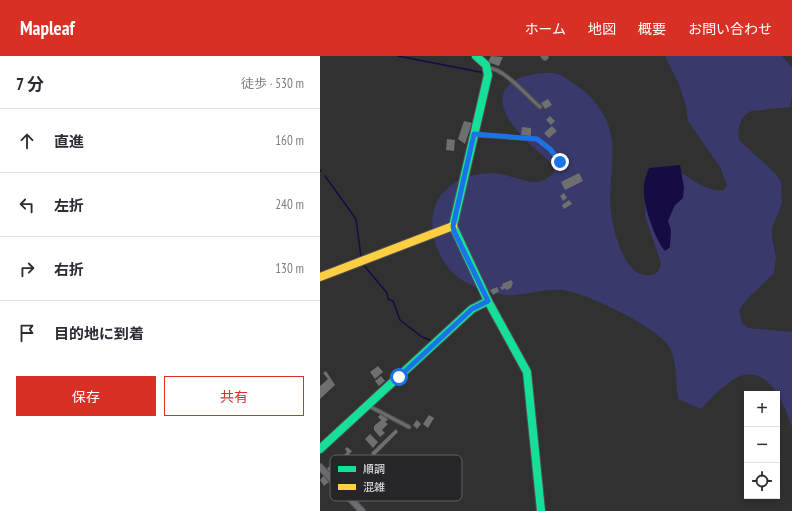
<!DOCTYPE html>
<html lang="ja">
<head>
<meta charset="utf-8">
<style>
  :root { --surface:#fff; --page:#f7f7f7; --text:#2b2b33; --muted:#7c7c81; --line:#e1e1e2; --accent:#d93025 }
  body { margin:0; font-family:"PT Sans Narrow","Noto Sans JP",sans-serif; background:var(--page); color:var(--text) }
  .controls { position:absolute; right:12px; bottom:12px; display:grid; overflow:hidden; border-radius:0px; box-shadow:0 2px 6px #0003 }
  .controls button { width:36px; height:36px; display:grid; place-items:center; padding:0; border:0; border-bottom:1px solid var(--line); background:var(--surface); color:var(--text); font:20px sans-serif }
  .stop { position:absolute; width:12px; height:12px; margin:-9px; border:3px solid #1a73e8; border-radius:50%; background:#fff }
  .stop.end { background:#1a73e8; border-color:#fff; box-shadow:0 1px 4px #0008 }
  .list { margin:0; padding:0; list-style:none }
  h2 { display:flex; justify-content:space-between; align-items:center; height:52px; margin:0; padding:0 16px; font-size:17px }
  h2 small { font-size:13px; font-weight:400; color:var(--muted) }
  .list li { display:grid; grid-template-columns:26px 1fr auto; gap:12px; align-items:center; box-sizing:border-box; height:64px; padding:0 16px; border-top:1px solid var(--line) }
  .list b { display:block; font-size:15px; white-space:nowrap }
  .list em { font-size:13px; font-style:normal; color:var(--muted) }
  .actions { display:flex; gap:8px; padding:12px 16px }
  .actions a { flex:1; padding:9px 0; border:1px solid var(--accent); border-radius:0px; text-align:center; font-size:14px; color:var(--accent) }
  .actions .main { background:var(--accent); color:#fff }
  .icon { flex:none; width:22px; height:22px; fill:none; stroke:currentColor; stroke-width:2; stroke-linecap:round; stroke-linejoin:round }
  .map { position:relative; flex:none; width:472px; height:455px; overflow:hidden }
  header { display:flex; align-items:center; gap:24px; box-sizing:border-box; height:56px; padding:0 20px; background:var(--accent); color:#fff }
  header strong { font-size:19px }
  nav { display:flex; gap:22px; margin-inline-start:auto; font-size:14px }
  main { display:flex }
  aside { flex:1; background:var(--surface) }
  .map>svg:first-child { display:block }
  .green { fill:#3a396c }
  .water { fill:#160b42 }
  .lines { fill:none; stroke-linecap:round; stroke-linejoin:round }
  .stream { stroke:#160b42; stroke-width:1.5 }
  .building { fill:#6f6f70 }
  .lane-casing { stroke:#505051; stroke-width:5 }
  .street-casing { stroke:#505051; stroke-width:8 }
  .fast-casing { stroke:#505051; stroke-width:10 }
  .slow-casing { stroke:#505051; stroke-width:10 }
  .lane { stroke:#6b6c6d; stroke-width:3 }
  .street { stroke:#6b6c6d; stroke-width:6 }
  .fast { stroke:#16e098; stroke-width:8 }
  .slow { stroke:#ffcf43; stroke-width:8 }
  .route { stroke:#1a73e8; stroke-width:5 }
  .key { fill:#262629; stroke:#616264; stroke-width:1 }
  .key-label { font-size:11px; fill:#ecedef }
</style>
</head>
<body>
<header>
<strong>Mapleaf</strong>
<nav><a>ホーム</a><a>地図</a><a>概要</a><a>お問い合わせ</a></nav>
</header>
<main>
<aside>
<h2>7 分<small>徒歩 · 530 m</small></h2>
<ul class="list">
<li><svg class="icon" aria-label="ahead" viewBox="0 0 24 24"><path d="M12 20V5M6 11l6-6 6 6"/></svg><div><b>直進</b></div><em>160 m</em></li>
<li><svg class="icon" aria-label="left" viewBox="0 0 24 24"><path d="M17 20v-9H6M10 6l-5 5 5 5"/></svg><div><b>左折</b></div><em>240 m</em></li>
<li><svg class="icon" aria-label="right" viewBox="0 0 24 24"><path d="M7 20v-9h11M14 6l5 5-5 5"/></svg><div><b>右折</b></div><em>130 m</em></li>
<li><svg class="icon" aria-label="arrive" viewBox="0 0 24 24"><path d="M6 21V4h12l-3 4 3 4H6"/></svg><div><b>目的地に到着</b></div></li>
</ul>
<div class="actions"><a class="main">保存</a><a>共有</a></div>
</aside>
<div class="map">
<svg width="472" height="455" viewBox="0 0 472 455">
  <rect width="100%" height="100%" fill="#313132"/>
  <path class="green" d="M345,0H462L472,12V40L470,51L431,55C420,61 417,71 419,84L455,117L461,126L462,147L452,172V182L456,201L454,217L427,243L419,254L422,267L428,272L472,276V371C465,349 448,307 418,321C404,328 391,342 381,353L358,343C356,328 357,306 350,292C340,272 266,237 243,234C225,232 206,239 188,239C176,239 156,232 145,226C114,209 98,155 129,131C142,120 163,115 180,118C192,120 204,126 215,126C222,127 229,121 234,117C234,106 220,98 212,90C197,76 169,46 190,28C200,19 221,16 234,17C242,18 250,25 257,30C266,35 271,41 277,49C300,78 291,107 290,141C290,157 294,177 300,192C306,206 314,221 331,219C338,218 340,213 341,207L325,160L326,134L335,113C360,104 379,139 404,134L407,129L400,111L368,65L366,49L358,26Z"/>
  <path class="water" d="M360,109L364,131L363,142L355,149L348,165L351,174L350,191L345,195C335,183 324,152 324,136C323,128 326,120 329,112Z"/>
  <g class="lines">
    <path class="stream" d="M78,0L165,17
      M0,114L1,115
      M5,120L36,163L41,201
      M42,207L67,237L68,243L73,245L80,264L102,281L112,285"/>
  </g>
  <path class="building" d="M171,0L183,1L179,10L168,6Z
    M228,43L232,49L225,53L221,47Z
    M230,60L235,65L231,69L226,64Z
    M144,65L152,67L145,88L138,83Z
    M232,70L237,75L229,82L224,77Z
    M202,71L211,72V80L201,79Z
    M127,83L135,84L134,95L126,94Z
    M259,117L263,125L245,134L241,126Z
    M244,137L247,142L243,145L240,140Z
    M249,144L252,148L244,153L242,149Z
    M191,224L193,227L191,232L186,234L185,232L182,234L180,231L183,230L182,228Z
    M177,231L179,235L173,239L170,234Z
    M58,310L63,316L55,323L50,316Z
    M6,315L15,329L0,343V330L8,323L3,317Z
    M61,320L65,325L59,330L55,325Z
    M62,357L68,364L65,366L68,368L62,374L65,377L60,381L54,374V370L61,364L58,361Z
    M109,359L114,362L108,372L103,368Z
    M97,364L101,368L97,373L93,369Z
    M76,373L78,376L54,400L51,397Z
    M50,378L58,386L53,392L45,383Z
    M27,391L32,395L29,398L33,402L24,411L18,405L27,396L25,393Z
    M14,405L21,411L13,420L6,414Z
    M4,419L10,425L4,430L0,424Z"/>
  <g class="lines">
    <defs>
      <path id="lane" d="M168,12C184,12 208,41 220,51
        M155,79L217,83L230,93L240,106
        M49,350L89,371"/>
      <path id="street" d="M224,0L225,1
        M0,411L42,455"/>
      <path id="fast" d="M156,0L166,9L168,19L133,170L168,245L207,316L221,455
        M0,393L152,253L168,245"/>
      <path id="slow" d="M0,221L133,170"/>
    </defs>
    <use href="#lane" class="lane-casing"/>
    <use href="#street" class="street-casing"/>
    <use href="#fast" class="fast-casing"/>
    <use href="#slow" class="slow-casing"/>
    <use href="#lane" class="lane"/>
    <use href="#street" class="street"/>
    <use href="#fast" class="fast"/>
    <use href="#slow" class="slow"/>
  </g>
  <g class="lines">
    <path class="route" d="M79,321L152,253L168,245L134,175L133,170L154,78L217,83L230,93L240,106"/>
  </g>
  <rect x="10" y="399" width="132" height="46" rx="6" class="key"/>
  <rect x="18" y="410" width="18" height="6" fill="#16e098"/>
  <rect x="18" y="428" width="18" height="6" fill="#ffcf43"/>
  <g class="key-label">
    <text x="43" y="417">順調</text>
    <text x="43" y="435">混雑</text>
  </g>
</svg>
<div class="controls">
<button>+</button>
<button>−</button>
<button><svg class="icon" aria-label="locate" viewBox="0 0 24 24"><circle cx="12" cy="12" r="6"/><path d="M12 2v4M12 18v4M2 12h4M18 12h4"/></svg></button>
</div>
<div class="stop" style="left:79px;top:321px"></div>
<div class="stop end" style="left:240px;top:106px"></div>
</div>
</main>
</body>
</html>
